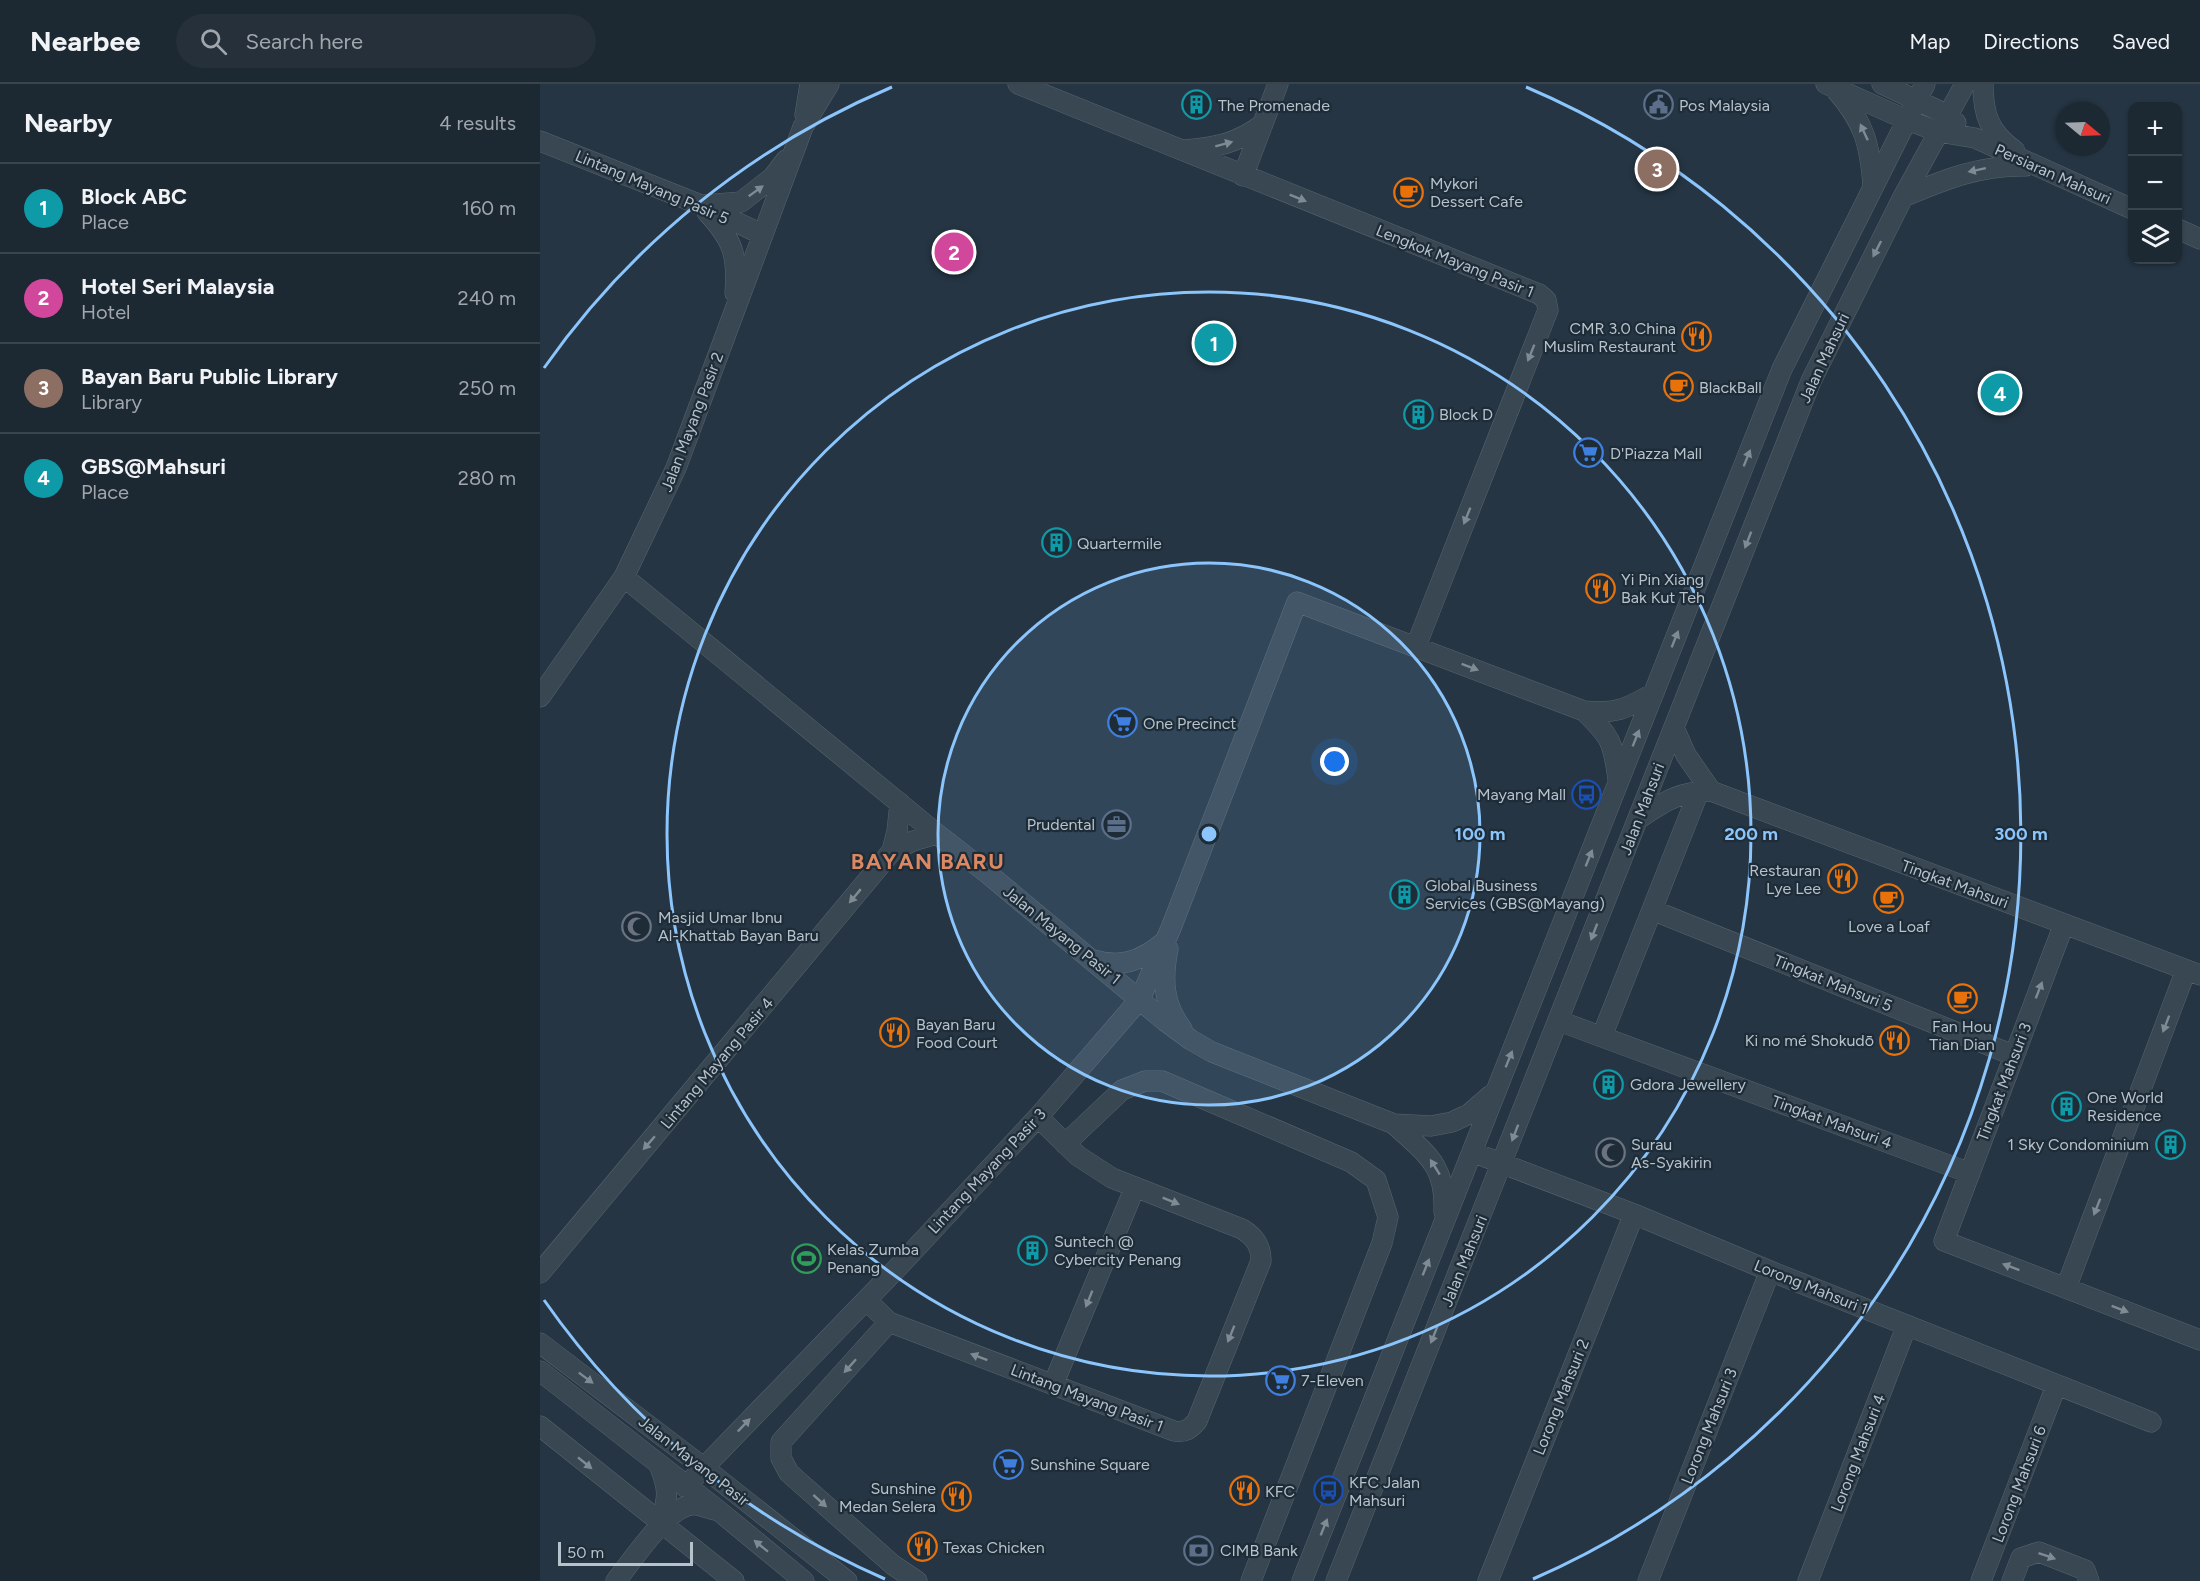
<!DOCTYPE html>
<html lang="en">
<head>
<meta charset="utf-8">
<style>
  :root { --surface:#1c2832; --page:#25303a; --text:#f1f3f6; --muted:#a0a6ac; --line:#3a444d; --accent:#1a73e8 }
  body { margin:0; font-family:Figtree,sans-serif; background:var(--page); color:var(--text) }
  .controls { position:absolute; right:18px; top:18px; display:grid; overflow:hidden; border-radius:12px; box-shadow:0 2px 4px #0004 }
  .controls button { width:54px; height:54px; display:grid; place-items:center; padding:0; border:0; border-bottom:2px solid var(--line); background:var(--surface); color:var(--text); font:30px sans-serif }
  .compass { position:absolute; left:1516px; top:18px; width:54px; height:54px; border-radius:50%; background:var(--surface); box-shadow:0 2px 4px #0004; rotate:109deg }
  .scale { position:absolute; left:18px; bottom:15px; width:135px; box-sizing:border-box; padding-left:6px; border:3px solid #b6c2cc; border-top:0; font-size:16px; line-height:21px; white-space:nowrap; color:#b6c2cc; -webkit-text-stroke:4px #1e2c38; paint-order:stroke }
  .you { position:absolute; left:795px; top:678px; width:21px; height:21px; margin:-15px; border:4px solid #fff; border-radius:50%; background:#1a73e8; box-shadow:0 0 0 9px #1a73e833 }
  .badge { display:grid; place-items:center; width:39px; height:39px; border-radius:50%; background:var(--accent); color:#fff; font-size:20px; font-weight:700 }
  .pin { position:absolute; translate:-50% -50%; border:3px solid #fff; box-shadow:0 2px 6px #0006 }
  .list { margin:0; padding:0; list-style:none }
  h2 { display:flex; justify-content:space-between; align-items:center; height:78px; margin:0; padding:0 24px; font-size:26px }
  h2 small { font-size:20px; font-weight:400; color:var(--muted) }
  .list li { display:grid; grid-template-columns:39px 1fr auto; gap:18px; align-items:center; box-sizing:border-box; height:90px; padding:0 24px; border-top:2px solid var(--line) }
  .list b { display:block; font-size:22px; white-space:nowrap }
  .list p { margin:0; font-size:20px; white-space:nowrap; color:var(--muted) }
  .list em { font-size:20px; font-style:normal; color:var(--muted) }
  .icon { flex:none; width:33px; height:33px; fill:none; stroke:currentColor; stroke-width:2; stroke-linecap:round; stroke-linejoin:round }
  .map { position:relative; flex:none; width:1660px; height:1497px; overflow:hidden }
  header { display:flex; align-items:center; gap:36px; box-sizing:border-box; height:84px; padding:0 30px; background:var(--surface); border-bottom:2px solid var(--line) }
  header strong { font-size:28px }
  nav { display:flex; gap:33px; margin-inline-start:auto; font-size:21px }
  .search { width:420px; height:54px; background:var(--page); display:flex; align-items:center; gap:15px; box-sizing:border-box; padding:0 21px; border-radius:33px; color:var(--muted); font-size:22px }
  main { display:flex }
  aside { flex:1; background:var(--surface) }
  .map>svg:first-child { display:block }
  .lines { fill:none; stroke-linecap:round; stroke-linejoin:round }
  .minor-casing { stroke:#57656f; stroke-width:21 }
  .minor { stroke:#394752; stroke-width:20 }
  .oneway { fill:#7e8b95 }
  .ring { fill:none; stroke:#8bc5fc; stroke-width:3 }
  .labels { text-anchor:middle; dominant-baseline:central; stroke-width:4.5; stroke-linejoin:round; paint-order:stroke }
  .poi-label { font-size:16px; fill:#b6c2cc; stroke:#1e2c38; text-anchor:start }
  .street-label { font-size:16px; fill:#b6c2cc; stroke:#1e2c38 }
  .district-label { font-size:22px; font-weight:bold; letter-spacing:1.5px; fill:#db8863; stroke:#1e2c38 }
  .centre { fill:#8bc5fc; stroke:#1e2c38; stroke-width:3 }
  .ring-label { font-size:18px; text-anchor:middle; font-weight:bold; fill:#8bc5fc; stroke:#1e2c38; stroke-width:4.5; stroke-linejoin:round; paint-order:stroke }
</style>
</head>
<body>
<header>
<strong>Nearbee</strong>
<div class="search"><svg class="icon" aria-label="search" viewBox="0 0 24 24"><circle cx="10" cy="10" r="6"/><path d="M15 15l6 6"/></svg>Search here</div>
<nav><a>Map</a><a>Directions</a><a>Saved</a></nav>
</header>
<main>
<aside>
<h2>Nearby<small>4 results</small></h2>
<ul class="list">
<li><span class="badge" style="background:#0f9aa8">1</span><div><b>Block ABC</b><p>Place</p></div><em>160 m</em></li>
<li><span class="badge" style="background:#d1479c">2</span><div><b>Hotel Seri Malaysia</b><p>Hotel</p></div><em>240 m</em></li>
<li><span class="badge" style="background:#8d6e63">3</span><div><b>Bayan Baru Public Library</b><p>Library</p></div><em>250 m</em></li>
<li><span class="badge" style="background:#0f9aa8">4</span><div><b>GBS@Mahsuri</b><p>Place</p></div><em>280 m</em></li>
</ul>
</aside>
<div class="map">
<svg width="1660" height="1497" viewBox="0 0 1660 1497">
  <rect width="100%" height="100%" fill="#253543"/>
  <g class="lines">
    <defs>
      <path id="minor" d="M478,0L999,210L1006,216L1008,226L876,562
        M1286,0L1367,36L1399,48L1435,54L1592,125
        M1342,0L1408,31L1416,39
        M1443,0C1443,31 1449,48 1475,67
        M1296,6C1324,38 1330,60 1333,102
        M265,31L270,0
        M0,57L161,121L223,151
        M645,66C677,63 696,60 723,40
        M703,92L738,0
        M1363,113C1406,95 1440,81 1486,82
        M163,121L201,118L233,93L246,76
        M167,128C193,156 198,171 195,209
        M1638,145L1660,155
        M84,493L397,750L447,789L625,937L651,956L672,968L854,1040L891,1042L912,1038L929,1030L951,1011
        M0,613L84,493L136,384L263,43L289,0
        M1044,627C1071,653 1073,658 1078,695
        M1134,644L1146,671L1171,707
        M1098,735C1124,718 1139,707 1171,707L1660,891
        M352,767L357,747L360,719
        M1112,826L1473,971
        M1524,840L1404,1157L1660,1256
        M628,865C622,895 623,920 642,945
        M554,876C581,884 601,877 623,859
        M1019,937L1430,1089
        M1062,952L1159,707
        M854,1040C886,1070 906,1080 904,1128
        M525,1060L582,1006L605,997H622L811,1078L836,1096L848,1133L842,1159L711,1497
        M932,1068L1094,1130L1230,1187L1611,1338
        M0,1189L352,767L373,757L397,750
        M1526,1204L1646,886
        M326,1216L349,1238L634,1347C645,1349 650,1345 657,1337L721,1177C721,1162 715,1153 702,1145L572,1094L538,1072L498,1033
        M349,1238L241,1358V1374L249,1389L353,1481L377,1497
        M0,1259L163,1383L307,1497
        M0,1287L179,1427L264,1497
        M513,1301L595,1103
        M0,1342L194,1497
        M120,1383C130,1409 127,1414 121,1440
        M145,1403L362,1179L498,1033L600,915L631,844L757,518L1044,627C1076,630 1086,625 1114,609
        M76,1497C91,1478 127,1424 151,1421C158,1420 167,1424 174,1426
        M762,1497L1242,285L1385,0
        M796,1497L1271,297L1363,113L1425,0
        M948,1497L1094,1130
        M1108,1497L1230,1187
        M1268,1497L1367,1241
        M1441,1497L1516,1302
        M1472,1497L1481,1474L1499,1468L1545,1486L1549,1497"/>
    </defs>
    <use href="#minor" class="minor-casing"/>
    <use href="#minor" class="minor"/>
  </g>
  <defs><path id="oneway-solid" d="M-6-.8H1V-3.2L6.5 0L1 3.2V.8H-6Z" transform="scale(1.5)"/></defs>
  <g class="oneway">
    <use href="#oneway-solid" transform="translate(1324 48) rotate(-115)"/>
    <use href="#oneway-solid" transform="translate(684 60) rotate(-15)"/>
    <use href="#oneway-solid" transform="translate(1437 86) rotate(168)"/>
    <use href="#oneway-solid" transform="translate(216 107) rotate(-36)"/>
    <use href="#oneway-solid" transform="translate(758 114) rotate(22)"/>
    <use href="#oneway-solid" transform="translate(1337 165) rotate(117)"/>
    <use href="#oneway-solid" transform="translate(991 269) rotate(112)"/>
    <use href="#oneway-solid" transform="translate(1207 374) rotate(-68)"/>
    <use href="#oneway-solid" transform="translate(927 432) rotate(112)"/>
    <use href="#oneway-solid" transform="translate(1208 456) rotate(111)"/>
    <use href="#oneway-solid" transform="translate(1135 555) rotate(-68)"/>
    <use href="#oneway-solid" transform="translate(930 583) rotate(21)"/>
    <use href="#oneway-solid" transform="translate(1096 654) rotate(-68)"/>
    <use href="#oneway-solid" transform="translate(1049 774) rotate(-68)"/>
    <use href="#oneway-solid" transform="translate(315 812) rotate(130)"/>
    <use href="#oneway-solid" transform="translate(1054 848) rotate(111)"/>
    <use href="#oneway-solid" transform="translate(1499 906) rotate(-69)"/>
    <use href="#oneway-solid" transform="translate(1626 940) rotate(111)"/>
    <use href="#oneway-solid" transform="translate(969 975) rotate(-68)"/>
    <use href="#oneway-solid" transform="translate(975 1049) rotate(111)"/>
    <use href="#oneway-solid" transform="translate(109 1059) rotate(131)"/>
    <use href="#oneway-solid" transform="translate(895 1083) rotate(-122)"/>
    <use href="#oneway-solid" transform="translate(631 1117) rotate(22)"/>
    <use href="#oneway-solid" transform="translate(1557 1123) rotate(111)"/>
    <use href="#oneway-solid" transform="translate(886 1183) rotate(-68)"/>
    <use href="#oneway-solid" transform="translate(1471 1183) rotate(-159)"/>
    <use href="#oneway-solid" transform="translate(549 1215) rotate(112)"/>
    <use href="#oneway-solid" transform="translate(1580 1225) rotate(21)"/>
    <use href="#oneway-solid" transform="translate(691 1250) rotate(112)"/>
    <use href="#oneway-solid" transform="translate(894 1251) rotate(112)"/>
    <use href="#oneway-solid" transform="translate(439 1273) rotate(-159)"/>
    <use href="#oneway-solid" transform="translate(310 1282) rotate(132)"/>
    <use href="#oneway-solid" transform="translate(46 1294) rotate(37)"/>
    <use href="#oneway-solid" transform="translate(204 1341) rotate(-46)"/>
    <use href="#oneway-solid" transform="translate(45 1379) rotate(39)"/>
    <use href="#oneway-solid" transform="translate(280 1417) rotate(42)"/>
    <use href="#oneway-solid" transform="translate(784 1443) rotate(-68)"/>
    <use href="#oneway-solid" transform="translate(221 1462) rotate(-141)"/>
    <use href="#oneway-solid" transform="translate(1507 1472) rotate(19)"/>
  </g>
  <circle cx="669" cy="750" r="271" fill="#8bc5fc" fill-opacity=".12"/>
  <g class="ring">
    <circle cx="669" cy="750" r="271"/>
    <circle cx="669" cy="750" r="542"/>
    <path d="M345 1495A812 812 0 0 1 4 1216M4 284A812 812 0 0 1 352 3M986 3A812 812 0 0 1 993 1495"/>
  </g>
  <defs>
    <symbol id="building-ring" viewBox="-11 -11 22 22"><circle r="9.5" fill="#1e2c38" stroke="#0f9aa8" stroke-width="1.5"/><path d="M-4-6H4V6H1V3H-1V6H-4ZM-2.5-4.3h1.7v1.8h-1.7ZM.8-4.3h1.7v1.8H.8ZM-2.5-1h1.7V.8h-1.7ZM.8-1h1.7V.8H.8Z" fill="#0f9aa8"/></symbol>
    <symbol id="civic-ring" viewBox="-11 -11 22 22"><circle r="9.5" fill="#1e2c38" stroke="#5c6f8a" stroke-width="1.5"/><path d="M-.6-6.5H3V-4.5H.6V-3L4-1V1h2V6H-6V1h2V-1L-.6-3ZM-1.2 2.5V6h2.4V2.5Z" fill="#5c6f8a"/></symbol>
    <symbol id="cafe-ring" viewBox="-11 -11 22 22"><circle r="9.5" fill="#1e2c38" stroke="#e8710a" stroke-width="1.5"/><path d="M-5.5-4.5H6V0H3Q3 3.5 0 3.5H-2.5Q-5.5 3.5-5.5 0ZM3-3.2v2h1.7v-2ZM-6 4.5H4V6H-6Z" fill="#e8710a"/></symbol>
    <symbol id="restaurant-ring" viewBox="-11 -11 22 22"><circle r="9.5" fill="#1e2c38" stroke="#e8710a" stroke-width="1.5"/><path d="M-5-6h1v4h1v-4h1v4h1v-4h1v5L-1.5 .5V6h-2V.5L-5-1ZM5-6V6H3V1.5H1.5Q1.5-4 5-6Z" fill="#e8710a"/></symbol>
    <symbol id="supermarket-ring" viewBox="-11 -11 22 22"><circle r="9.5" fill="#1e2c38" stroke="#3f7fe0" stroke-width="1.5"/><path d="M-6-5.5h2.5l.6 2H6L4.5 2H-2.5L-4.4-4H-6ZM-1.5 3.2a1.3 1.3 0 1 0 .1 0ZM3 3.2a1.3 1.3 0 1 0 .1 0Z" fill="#3f7fe0"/></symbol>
    <symbol id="bus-ring" viewBox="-11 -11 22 22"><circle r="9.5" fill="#1e2c38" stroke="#1a4fb4" stroke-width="1.5"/><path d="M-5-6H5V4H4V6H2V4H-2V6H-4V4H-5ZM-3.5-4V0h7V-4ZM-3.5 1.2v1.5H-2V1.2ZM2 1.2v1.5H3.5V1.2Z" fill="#1a4fb4"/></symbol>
    <symbol id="office-ring" viewBox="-11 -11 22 22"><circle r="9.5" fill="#1e2c38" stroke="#5c6f8a" stroke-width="1.5"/><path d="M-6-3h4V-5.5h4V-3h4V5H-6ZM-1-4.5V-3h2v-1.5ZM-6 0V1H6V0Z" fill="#5c6f8a"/></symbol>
    <symbol id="mosque-ring" viewBox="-11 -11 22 22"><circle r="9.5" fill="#1e2c38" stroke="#6b7280" stroke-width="1.5"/><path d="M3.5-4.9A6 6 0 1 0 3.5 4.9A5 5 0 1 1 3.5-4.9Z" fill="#6b7280"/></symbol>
    <symbol id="stadium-ring" viewBox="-11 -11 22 22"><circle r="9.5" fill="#1e2c38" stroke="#2e9e5b" stroke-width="1.5"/><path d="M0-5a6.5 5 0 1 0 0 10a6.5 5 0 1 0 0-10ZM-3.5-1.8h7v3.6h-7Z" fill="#2e9e5b"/></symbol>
    <symbol id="bank-ring" viewBox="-11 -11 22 22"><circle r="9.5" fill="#1e2c38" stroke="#5c6f8a" stroke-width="1.5"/><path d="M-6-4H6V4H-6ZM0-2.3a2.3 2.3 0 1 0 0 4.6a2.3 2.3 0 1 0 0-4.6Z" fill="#5c6f8a"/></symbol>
  </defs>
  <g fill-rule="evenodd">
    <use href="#building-ring" x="640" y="4" width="33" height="33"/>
    <use href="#civic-ring" x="1102" y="4" width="33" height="33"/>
    <use href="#cafe-ring" x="852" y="92" width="33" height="33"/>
    <use href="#restaurant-ring" x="1140" y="236" width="33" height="33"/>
    <use href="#cafe-ring" x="1122" y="286" width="33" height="33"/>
    <use href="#building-ring" x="862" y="314" width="33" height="33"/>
    <use href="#supermarket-ring" x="1032" y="352" width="33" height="33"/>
    <use href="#building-ring" x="500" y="442" width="33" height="33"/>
    <use href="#restaurant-ring" x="1044" y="488" width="33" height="33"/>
    <use href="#supermarket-ring" x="566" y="622" width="33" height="33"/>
    <use href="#bus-ring" x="1030" y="694" width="33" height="33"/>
    <use href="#office-ring" x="560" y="724" width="33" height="33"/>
    <use href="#restaurant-ring" x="1286" y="778" width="33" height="33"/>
    <use href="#building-ring" x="848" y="794" width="33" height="33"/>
    <use href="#cafe-ring" x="1332" y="798" width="33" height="33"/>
    <use href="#mosque-ring" x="80" y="826" width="33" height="33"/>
    <use href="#cafe-ring" x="1406" y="898" width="33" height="33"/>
    <use href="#restaurant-ring" x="338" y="932" width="33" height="33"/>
    <use href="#restaurant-ring" x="1338" y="940" width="33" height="33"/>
    <use href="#building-ring" x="1052" y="984" width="33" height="33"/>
    <use href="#building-ring" x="1510" y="1006" width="33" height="33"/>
    <use href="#building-ring" x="1614" y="1044" width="33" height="33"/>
    <use href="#mosque-ring" x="1054" y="1052" width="33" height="33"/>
    <use href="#building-ring" x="476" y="1150" width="33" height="33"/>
    <use href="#stadium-ring" x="250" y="1158" width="33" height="33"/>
    <use href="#supermarket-ring" x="724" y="1280" width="33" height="33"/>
    <use href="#supermarket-ring" x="452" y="1364" width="33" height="33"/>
    <use href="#restaurant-ring" x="688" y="1390" width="33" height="33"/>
    <use href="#bus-ring" x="772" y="1390" width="33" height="33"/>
    <use href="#restaurant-ring" x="400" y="1396" width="33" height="33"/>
    <use href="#restaurant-ring" x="366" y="1446" width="33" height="33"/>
    <use href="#bank-ring" x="642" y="1450" width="33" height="33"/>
  </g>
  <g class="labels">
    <g class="poi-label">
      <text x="678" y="21">The Promenade</text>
      <text x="1139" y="21">Pos Malaysia</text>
      <text x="890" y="99">Mykori<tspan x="890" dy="18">Dessert Cafe</tspan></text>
      <text x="1136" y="244" text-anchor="end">CMR 3.0 China<tspan x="1136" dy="18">Muslim Restaurant</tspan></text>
      <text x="1159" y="303">BlackBall</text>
      <text x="899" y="330">Block D</text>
      <text x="1070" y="369">D'Piazza Mall</text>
      <text x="537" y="459">Quartermile</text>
      <text x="1081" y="495">Yi Pin Xiang<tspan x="1081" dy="18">Bak Kut Teh</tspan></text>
      <text x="603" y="639">One Precinct</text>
      <text x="1026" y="710" text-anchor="end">Mayang Mall</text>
      <text x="555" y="740" text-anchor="end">Prudental</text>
      <text x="1281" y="786" text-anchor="end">Restauran<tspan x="1281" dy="18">Lye Lee</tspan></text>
      <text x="885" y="801">Global Business<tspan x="885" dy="18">Services (GBS@Mayang)</tspan></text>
      <text x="118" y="833">Masjid Umar Ibnu<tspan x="118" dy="18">Al-Khattab Bayan Baru</tspan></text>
      <text x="1349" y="842" text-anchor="middle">Love a Loaf</text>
      <text x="376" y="940">Bayan Baru<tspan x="376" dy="18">Food Court</tspan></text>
      <text x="1422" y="942" text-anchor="middle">Fan Hou<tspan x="1422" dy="18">Tian Dian</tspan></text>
      <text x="1334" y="956" text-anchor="end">Ki no mé Shokudō</text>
      <text x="1090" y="1000">Gdora Jewellery</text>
      <text x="1547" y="1013">One World<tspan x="1547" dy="18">Residence</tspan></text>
      <text x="1091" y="1060">Surau<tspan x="1091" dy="18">As-Syakirin</tspan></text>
      <text x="1609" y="1060" text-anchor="end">1 Sky Condominium</text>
      <text x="514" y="1157">Suntech @<tspan x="514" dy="18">Cybercity Penang</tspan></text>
      <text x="287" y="1165">Kelas Zumba<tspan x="287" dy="18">Penang</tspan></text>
      <text x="761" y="1296">7-Eleven</text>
      <text x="490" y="1380">Sunshine Square</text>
      <text x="809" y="1398">KFC Jalan<tspan x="809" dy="18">Mahsuri</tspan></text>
      <text x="396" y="1404" text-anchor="end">Sunshine<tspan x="396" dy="18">Medan Selera</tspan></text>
      <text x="725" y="1407">KFC</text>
      <text x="403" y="1463">Texas Chicken</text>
      <text x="680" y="1466">CIMB Bank</text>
    </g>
    <g class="street-label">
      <text transform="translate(1513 90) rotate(24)">Persiaran Mahsuri</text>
      <text transform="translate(112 103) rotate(23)">Lintang Mayang Pasir 5</text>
      <text transform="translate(915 177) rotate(22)">Lengkok Mayang Pasir 1</text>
      <text transform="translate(1284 274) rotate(-65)">Jalan Mahsuri</text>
      <text transform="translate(152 338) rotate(-69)">Jalan Mayang Pasir 2</text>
      <text transform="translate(1102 725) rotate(-69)">Jalan Mahsuri</text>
      <text transform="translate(1415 800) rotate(20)">Tingkat Mahsuri</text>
      <text transform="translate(522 851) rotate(39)">Jalan Mayang Pasir 1</text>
      <text transform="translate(1293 899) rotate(22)">Tingkat Mahsuri 5</text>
      <text transform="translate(177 979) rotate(-50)">Lintang Mayang Pasir 4</text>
      <text transform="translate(1464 998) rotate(-69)">Tingkat Mahsuri 3</text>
      <text transform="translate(1292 1038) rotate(20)">Tingkat Mahsuri 4</text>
      <text transform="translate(447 1087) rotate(-47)">Lintang Mayang Pasir 3</text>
      <text transform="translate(924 1177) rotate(-68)">Jalan Mahsuri</text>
      <text transform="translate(1271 1203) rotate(22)">Lorong Mahsuri 1</text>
      <text transform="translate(1021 1313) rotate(-68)">Lorong Mahsuri 2</text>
      <text transform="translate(547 1314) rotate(21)">Lintang Mayang Pasir 1</text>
      <text transform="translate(1169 1342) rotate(-68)">Lorong Mahsuri 3</text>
      <text transform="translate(1318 1369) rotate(-69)">Lorong Mahsuri 4</text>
      <text transform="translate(154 1377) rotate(38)">Jalan Mayang Pasir</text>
      <text transform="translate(1479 1400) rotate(-69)">Lorong Mahsuri 6</text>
    </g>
    <g class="district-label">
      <text x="388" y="777">BAYAN BARU</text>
    </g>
  </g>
  <circle cx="669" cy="750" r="9" class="centre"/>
  <g class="ring-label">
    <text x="940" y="756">100 m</text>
    <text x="1211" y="756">200 m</text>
    <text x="1481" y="756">300 m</text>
  </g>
</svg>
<div class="controls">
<button>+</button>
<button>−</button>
<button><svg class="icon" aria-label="layers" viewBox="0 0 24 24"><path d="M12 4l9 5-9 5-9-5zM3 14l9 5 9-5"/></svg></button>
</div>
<svg class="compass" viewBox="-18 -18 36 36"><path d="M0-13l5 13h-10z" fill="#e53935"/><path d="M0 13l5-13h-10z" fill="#a0a6ac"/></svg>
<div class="scale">50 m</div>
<div class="you"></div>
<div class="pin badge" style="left:674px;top:259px;background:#0f9aa8">1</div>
<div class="pin badge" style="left:414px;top:168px;background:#d1479c">2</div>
<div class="pin badge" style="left:1117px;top:85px;background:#8d6e63">3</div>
<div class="pin badge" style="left:1460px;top:309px;background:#0f9aa8">4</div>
</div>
</main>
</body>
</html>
